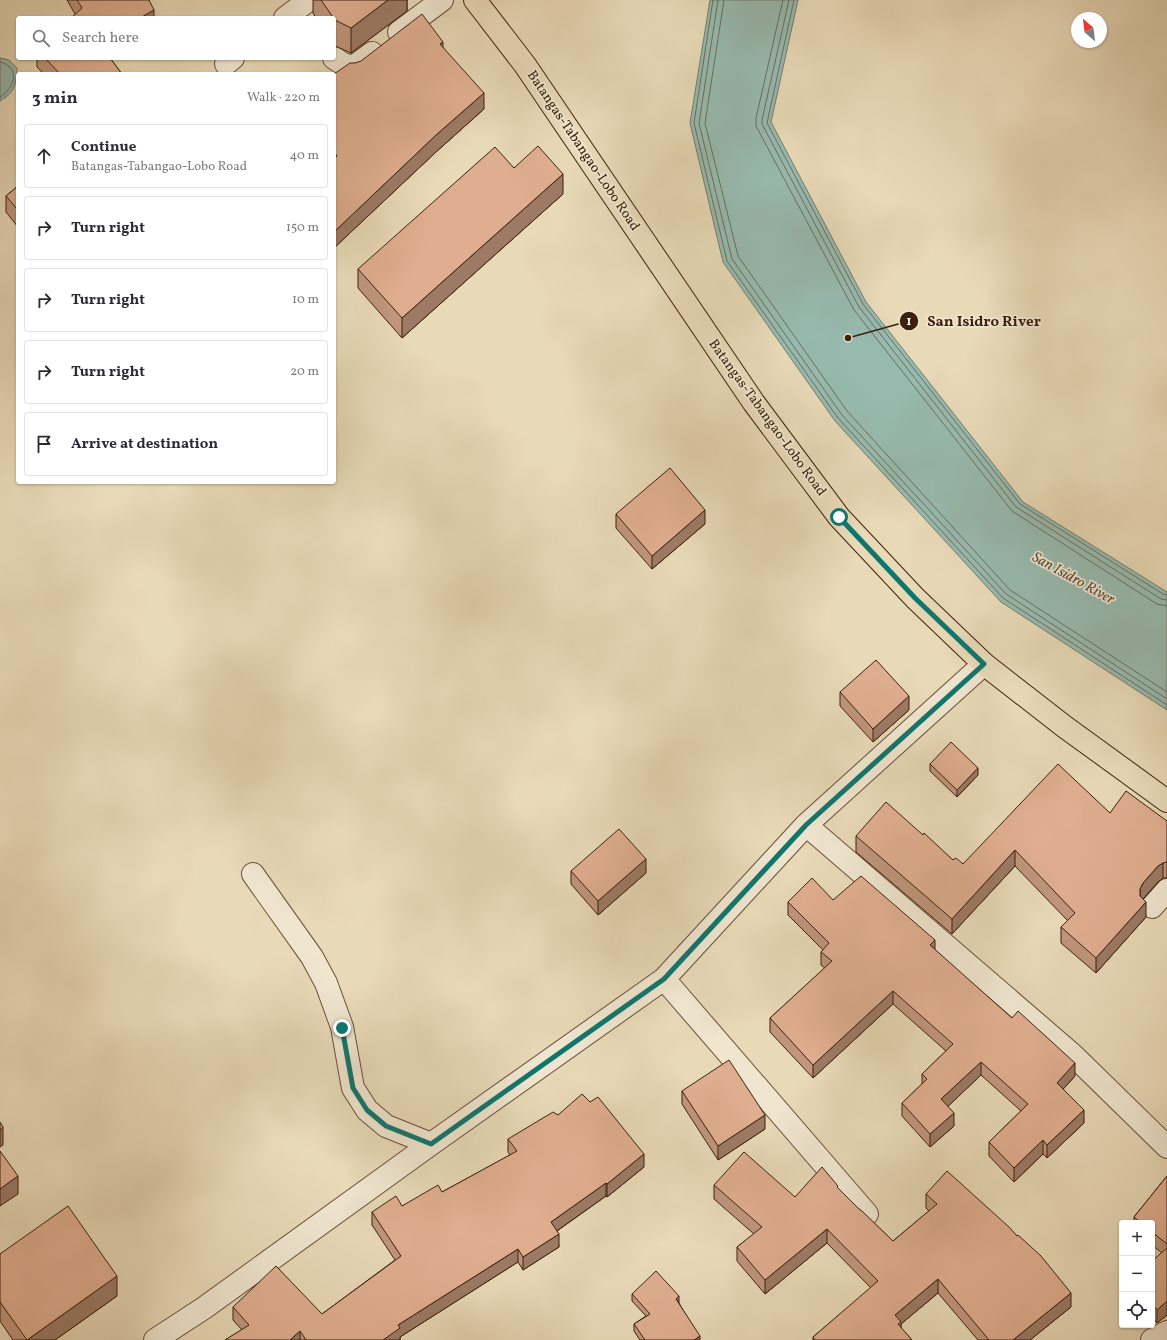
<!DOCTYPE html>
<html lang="en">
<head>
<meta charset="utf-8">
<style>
  :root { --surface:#fff; --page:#f7f7f7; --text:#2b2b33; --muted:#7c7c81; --line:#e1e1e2 }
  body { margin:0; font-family:Vollkorn,serif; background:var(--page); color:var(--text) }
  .controls { position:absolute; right:12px; bottom:12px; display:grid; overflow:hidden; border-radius:4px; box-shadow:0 1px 3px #0004 }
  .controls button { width:36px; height:36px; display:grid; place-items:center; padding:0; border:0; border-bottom:1px solid var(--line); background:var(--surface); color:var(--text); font:20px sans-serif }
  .compass { position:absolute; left:1071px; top:12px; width:36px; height:36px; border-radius:50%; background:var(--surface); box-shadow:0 1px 3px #0004; rotate:332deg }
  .stop { position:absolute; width:12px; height:12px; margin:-9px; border:3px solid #0f766e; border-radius:50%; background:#fff }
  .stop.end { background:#0f766e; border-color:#fff; box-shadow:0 1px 4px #0008 }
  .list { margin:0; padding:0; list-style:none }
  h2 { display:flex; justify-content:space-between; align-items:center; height:52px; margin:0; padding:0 16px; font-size:17px }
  h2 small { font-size:13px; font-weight:400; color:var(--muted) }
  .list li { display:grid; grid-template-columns:26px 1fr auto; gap:12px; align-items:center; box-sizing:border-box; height:64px; margin:0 8px 8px; padding:0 8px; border:1px solid var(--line); border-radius:4px }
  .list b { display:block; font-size:15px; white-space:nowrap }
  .list p { margin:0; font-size:13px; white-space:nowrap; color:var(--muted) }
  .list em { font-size:13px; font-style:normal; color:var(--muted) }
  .icon { flex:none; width:22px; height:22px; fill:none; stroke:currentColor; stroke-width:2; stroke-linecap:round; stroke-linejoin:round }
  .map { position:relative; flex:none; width:1167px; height:1340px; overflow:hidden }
  .search { position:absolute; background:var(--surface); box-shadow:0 1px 3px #0004; left:16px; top:16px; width:320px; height:44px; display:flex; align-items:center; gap:10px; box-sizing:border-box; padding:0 14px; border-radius:4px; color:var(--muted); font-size:15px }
  .panel { position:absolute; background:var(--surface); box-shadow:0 1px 3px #0004; left:16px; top:72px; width:320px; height:412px; border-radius:4px }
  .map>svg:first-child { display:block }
  .water { fill:#97baaf; stroke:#737d6e }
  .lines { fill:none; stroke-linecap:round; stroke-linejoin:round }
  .shore { stroke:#6a6e5e; stroke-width:1 }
  .minor-casing { stroke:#684f38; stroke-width:24 }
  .major-casing { stroke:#3d210d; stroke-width:24 }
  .minor { stroke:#f0e6d0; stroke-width:22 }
  .major { stroke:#e8d9b7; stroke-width:22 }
  .wall { fill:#c0967c; stroke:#3d210d }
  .shaded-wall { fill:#9c7a65; stroke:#3d210d }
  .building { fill:#dfae90; stroke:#3d210d }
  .route { stroke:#0f766e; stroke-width:5 }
  .labels { text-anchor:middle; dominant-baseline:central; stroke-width:3.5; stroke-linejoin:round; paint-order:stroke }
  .street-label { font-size:14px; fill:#3d210d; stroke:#f0e6d0 }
  .water-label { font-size:15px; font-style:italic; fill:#584f3e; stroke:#f0e6d0 }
  .leader { fill:none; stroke:#3d210d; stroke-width:1.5 }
  .callout-dot { fill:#3d210d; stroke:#f0e6d0; stroke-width:1.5 }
  .mark-label { font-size:12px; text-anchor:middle; font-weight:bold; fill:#fff }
  .callout-label { font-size:15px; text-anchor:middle; font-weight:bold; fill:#3d210d; stroke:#f0e6d0; stroke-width:3.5; stroke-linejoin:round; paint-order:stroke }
</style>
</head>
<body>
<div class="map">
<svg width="1167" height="1340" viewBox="0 0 1167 1340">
  <rect width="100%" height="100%" fill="#e8d9b7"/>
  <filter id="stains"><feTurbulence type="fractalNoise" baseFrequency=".005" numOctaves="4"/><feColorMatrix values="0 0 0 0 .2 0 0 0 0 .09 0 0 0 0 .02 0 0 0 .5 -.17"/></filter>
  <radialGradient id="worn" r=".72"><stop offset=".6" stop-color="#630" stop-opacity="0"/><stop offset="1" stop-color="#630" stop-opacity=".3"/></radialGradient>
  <path class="water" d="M710,0H798L771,122L866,302L1023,502L1167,592V710L1001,602L835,421L723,262L690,123Z
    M0,58L9,60L17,68C16,85 15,92 0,101Z"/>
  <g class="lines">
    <path class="shore" d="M713,0L694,123L727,261L838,418L1003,598L1167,705
      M718,0L699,123L732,259L842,415L1006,594L1167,699
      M724,0L705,123L738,256L847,411L1010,590L1167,692
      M783,0L756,118V126L854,310L1012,511L1157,604L1167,606
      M789,0L762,120V124L859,307L1016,507L1161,599L1167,600
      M794,0L767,123L863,304L1020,504L1163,594L1167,595
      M0,62C21,67 15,88 0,97"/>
    <defs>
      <path id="minor" d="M285,18L309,0
        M399,32L442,0
        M334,58L343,64L353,67L372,53
        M226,64L233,58
        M806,825L1073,1055L1167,1147
        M253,874L312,957L326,983L342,1027L353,1088L367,1110L386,1126L431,1144
        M1152,907L1167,890
        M664,979L867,1214
        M155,1340L204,1308L431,1144L664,979L806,825L984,664
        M1152,1340L1167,1332"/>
      <path id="major" d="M475,0L525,65L754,403L839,517L915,598L984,664L1065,727L1167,801"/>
    </defs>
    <use href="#minor" class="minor-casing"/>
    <use href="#major" class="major-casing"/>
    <use href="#minor" class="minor"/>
    <use href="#major" class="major"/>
  </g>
  <path class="wall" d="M67,0H149L154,18L75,14Z
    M313,0H407V11L351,53L335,46L334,44V18H316L313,13Z
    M443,48L484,109L436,152L334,248V74L355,63Z
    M37,58H110L122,74H44L37,67Z
    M514,168L563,194L402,338L358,288V269Z
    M18,186V227L6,212V196Z
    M616,514L705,524L652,569L616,528Z
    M840,692L909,710L873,742L840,706Z
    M930,764L978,775L957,797L930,771Z
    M1110,813L1167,821V878H1163L1158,882L1143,899L1146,917L1096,973L1061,943V927L1068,921L1015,866L952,934L856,852V836L923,835L953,860L963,864Z
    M571,871L646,873L598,915L571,884Z
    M833,900L935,950L1075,1076L1063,1089L1084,1123L1047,1158L1043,1154L1014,1182L989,1156V1142L1021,1111L981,1075L948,1106L954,1126L930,1147L902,1116V1103L922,1084V1074L946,1051L893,1004L813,1078L770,1032V1018L825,968L821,965V952L823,950L788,915V902Z
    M682,1091L765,1129L718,1160L682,1104Z
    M508,1139L644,1167L607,1197L606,1196L557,1231L559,1247L523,1270L518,1262L400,1337V1340H225L242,1330L233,1320V1307L322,1314L395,1260L372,1225V1212L402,1206L442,1192L510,1155L508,1152Z
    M1167,1176V1315L1157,1323L1152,1317V1261L1162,1253L1152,1245V1223H1134V1217Z
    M714,1185L795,1197L838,1188L858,1208L893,1241L929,1211L926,1208V1194L1071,1307L1030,1340H978L938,1293L901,1324V1328L912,1340H813V1337L871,1288L827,1243L765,1294L737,1261V1247L754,1234L714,1199Z
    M0,1254L117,1296L55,1340H13L0,1321Z
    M632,1294L679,1303L700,1340H640L634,1331V1324L646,1316L632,1301Z"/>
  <path class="shaded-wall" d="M388,0H407V11L351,53V28Z
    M154,10V18H140Z
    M443,42V58L440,44Z
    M484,93V109L436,152L334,248V232L436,135Z
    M563,174V194L402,338V318Z
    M705,510V524L652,569V556Z
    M909,696V710L873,742V729Z
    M978,768V775L957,797V790Z
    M1015,850V866L952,934V919Z
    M646,859V873L598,915V901Z
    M1163,863V878L1158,882L1143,899L1140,904V889L1143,883L1158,866Z
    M1146,902V917L1096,973V958Z
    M935,940V953L930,945Z
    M893,991V1004L813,1078V1065Z
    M981,1062V1075L941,1113V1099Z
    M1075,1063V1076L1057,1096V1083Z
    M1084,1110V1123L1047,1158V1145Z
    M954,1113V1126L930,1147V1134Z
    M765,1115V1129L718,1160V1146Z
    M3,1127V1145L0,1147V1130Z
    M1043,1140V1154L1014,1182V1168Z
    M644,1154V1167L607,1197V1184Z
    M18,1176V1194L0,1206V1189Z
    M606,1183V1196L551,1235V1222Z
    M827,1229V1243L765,1294V1280Z
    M559,1234V1247L523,1270V1257Z
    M518,1249V1262L400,1337V1340H383L398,1325Z
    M117,1276V1296L55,1340H27Z
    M938,1279V1293L901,1324V1336L895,1315Z
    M1071,1293V1307L1030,1340H1013Z
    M679,1296V1303L676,1299Z
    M1167,1301V1315L1157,1323V1310Z
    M300,1331V1340H290Z
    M700,1336V1340H694Z"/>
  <path class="building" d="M77,0H149L154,10L140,18H71L82,8Z
    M321,0H388L351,28L335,20Z
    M422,14L443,42L440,44L484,93L436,135L334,232V158L337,156L334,152V74L350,63H355L361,61Z
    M45,58H110L122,74H60Z
    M538,146L563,174L402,318L358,269L495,147L514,168Z
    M18,186V210L6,196Z
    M670,468L705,510L652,556L616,514Z
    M876,660L909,696L873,729L840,692Z
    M951,742L978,768L957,790L930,764Z
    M1058,764L1110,813L1126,791L1167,821V862L1163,863L1158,866L1143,883L1140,889V896L1146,902L1096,958L1061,927L1075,913L1015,850L952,919L856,836L886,802L923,835L924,833L953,860L956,858L963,864Z
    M619,829L646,859L598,901L571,871Z
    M861,876L935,940L930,945L1012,1018L1018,1011L1075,1063L1057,1083L1084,1110L1047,1145L1043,1140L1014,1168L989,1142L1028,1104L981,1062L941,1099L954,1113L930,1134L902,1103L927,1079L922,1074L953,1044L893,991L813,1065L770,1018L832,961L821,952L829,943L788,902L812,878L833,900Z
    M729,1060L765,1115L718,1146L682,1091Z
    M582,1094L590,1102L598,1097L644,1154L607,1184L606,1183L551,1222L559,1234L523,1257L518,1249L398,1325L400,1328L383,1340H306L300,1331L290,1340H225L249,1325L233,1307L276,1266L322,1314L401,1256L372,1212L396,1196L402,1206L438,1185L442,1192L517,1151L508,1139L553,1112L558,1115Z
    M0,1122L3,1127L0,1130Z
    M0,1151L18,1176L0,1189Z
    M744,1152L795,1197L822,1167L838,1186L837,1187L858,1208L863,1212L893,1241L937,1204L926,1194L947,1171L1009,1227L1017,1236L1018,1235L1041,1256L1071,1293L1013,1340H989L938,1279L895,1315L901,1322L898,1324L912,1340H815L813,1337L878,1281L827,1229L765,1280L737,1247L762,1227L714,1185Z
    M1167,1176V1244L1152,1232V1223H1141L1134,1217Z
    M68,1206L117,1276L27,1340L0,1302V1254Z
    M1167,1248V1301L1157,1310L1152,1303V1261Z
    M656,1271L679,1296L676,1299L700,1336L694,1340H645L634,1324L650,1314L632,1294Z"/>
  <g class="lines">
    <path class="route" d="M342,1028L353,1088L367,1110L386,1126L431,1144L664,979L806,825L984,664L915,598L839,517"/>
  </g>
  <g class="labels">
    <g class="street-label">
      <text transform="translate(583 151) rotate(56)">Batangas-Tabangao-Lobo Road</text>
      <text transform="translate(767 418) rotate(54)">Batangas-Tabangao-Lobo Road</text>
    </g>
    <g class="water-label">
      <text transform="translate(1073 579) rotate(29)">San Isidro River</text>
    </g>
  </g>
  <path class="leader" d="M848 338L909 321"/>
  <g class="callout-dot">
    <circle cx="848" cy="338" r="4"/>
    <circle cx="909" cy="321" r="10"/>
  </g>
  <g class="mark-label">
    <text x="909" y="325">1</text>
  </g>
  <g class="callout-label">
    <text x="984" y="326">San Isidro River</text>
  </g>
  <rect width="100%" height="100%" filter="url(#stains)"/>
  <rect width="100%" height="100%" fill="url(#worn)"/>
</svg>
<div class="controls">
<button>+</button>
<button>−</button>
<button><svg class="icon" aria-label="locate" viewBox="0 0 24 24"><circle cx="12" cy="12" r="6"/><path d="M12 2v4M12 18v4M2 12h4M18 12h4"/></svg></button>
</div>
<svg class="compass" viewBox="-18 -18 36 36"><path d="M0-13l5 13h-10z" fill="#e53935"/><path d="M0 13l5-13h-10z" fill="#7c7c81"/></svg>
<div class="stop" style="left:839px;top:517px"></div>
<div class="stop end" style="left:342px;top:1028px"></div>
<div class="search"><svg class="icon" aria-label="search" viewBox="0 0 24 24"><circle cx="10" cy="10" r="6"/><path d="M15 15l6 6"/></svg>Search here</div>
<section class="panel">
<h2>3 min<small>Walk · 220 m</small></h2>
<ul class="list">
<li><svg class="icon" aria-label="ahead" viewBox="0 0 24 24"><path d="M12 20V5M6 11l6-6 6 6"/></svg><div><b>Continue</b><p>Batangas-Tabangao-Lobo Road</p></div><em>40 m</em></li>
<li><svg class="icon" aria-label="right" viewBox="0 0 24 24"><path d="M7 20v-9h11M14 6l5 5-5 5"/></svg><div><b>Turn right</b></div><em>150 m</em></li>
<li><svg class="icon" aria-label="right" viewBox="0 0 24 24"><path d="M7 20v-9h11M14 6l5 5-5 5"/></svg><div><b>Turn right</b></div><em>10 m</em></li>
<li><svg class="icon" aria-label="right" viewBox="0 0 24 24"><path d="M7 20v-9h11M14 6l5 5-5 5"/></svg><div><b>Turn right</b></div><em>20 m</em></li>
<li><svg class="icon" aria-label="arrive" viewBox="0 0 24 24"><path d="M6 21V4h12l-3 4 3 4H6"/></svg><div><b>Arrive at destination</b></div></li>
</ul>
</section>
</div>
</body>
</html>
